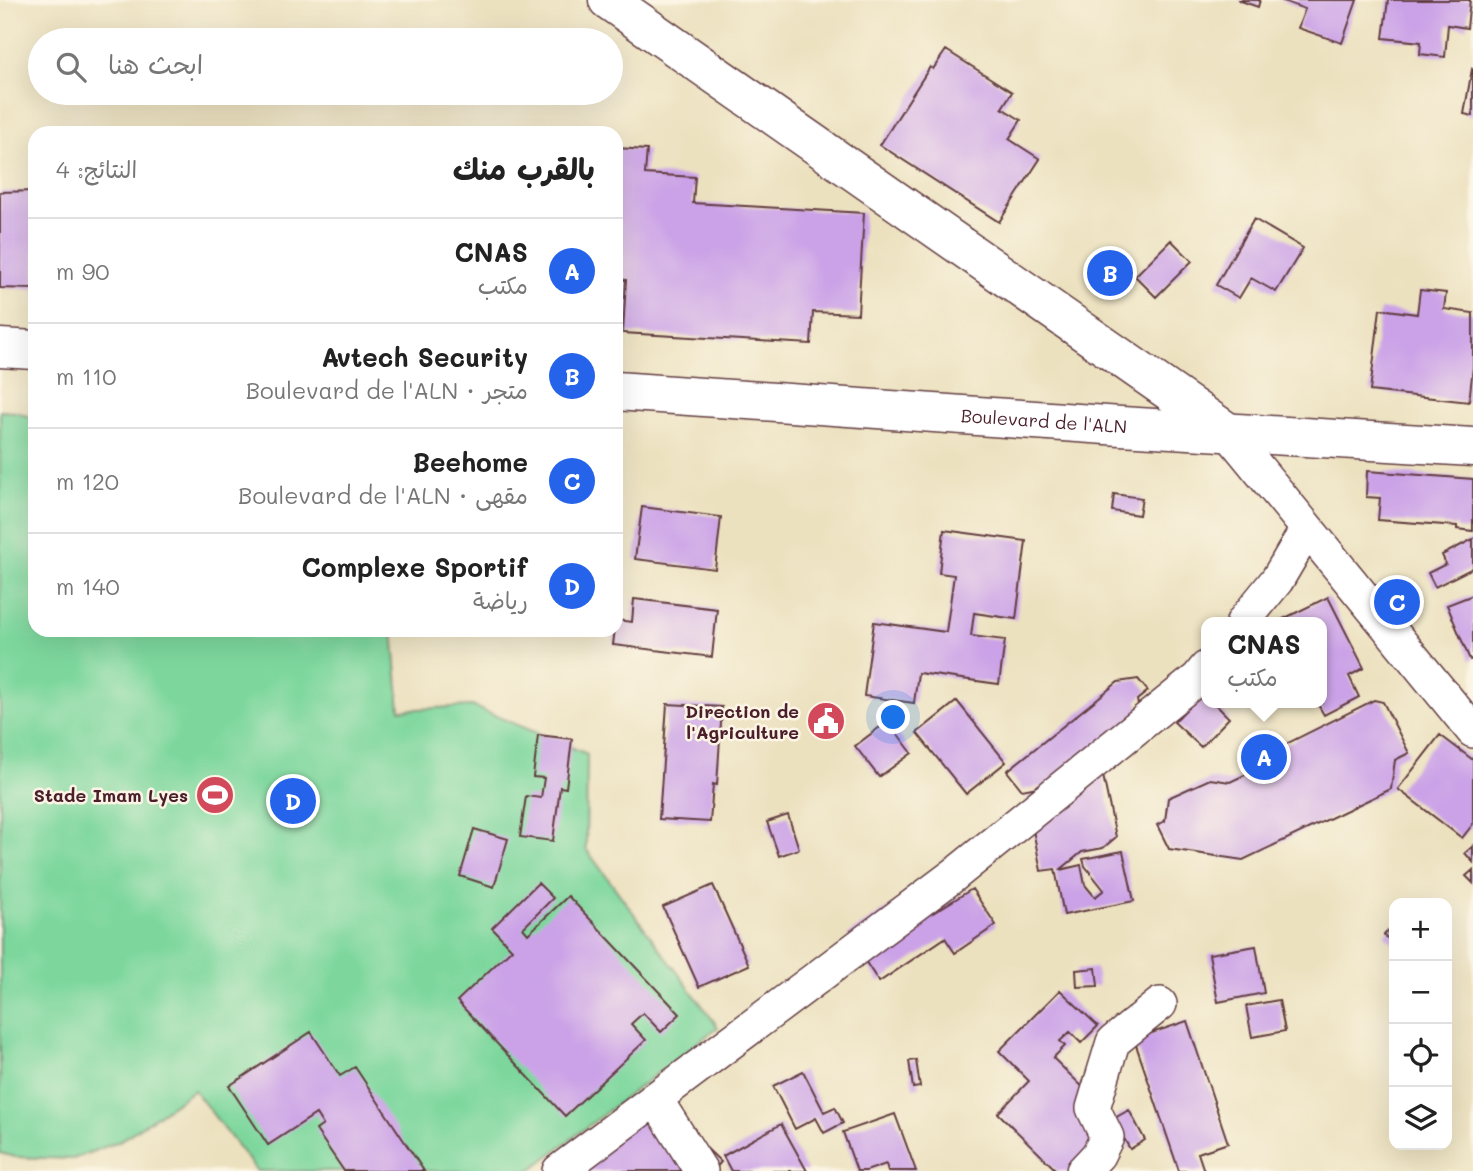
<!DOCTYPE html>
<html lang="ar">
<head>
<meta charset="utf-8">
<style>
  :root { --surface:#fff; --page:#f6f6f6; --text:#222; --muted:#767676; --line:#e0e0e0; --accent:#2563eb }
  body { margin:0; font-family:Mali,"Playpen Sans Arabic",sans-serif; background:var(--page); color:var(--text); direction:rtl }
  .controls { position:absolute; right:21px; bottom:21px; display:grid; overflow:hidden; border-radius:14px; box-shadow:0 7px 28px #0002 }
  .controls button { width:63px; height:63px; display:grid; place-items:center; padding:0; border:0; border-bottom:2px solid var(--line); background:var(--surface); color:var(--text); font:35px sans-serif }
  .you { position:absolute; left:894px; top:718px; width:24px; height:24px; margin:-18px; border:5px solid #fff; border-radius:50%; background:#1a73e8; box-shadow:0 0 0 10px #1a73e833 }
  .badge { display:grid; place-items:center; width:46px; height:46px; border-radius:50%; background:var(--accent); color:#fff; font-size:23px; font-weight:700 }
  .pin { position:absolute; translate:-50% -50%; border:4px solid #fff; box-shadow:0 2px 7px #0006 }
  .popup { position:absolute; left:1201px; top:617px; width:126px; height:91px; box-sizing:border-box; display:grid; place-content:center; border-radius:14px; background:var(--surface); filter:drop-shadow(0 2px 5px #0005); font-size:23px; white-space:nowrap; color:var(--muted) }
  .popup b { font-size:26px; color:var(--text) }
  .popup::after { content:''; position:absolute; left:50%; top:100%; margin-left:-14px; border:14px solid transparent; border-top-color:var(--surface) }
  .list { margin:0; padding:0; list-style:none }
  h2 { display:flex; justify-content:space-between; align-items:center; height:91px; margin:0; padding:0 28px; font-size:30px }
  h2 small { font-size:23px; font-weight:400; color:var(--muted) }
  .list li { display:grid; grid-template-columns:46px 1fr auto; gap:21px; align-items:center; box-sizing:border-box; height:105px; padding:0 28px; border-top:2px solid var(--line) }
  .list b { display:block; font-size:26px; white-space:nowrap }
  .list p { margin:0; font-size:23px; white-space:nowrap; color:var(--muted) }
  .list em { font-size:23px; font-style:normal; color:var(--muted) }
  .icon { flex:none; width:38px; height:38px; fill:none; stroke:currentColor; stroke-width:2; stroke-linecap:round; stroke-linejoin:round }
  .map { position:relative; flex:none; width:1473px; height:1171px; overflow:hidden; direction:ltr }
  .search { position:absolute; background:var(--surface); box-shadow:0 7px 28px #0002; left:28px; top:28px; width:595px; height:77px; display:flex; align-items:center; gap:18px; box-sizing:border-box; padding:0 24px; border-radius:38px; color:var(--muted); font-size:26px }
  .panel { position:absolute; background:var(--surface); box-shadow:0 7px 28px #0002; left:28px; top:126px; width:595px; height:511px; border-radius:21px; direction:rtl }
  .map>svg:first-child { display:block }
  .green { fill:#7dd79d; stroke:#647b64; stroke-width:2 }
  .building { fill:#cba2e7 }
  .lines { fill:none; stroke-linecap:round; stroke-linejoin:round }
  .street-casing { stroke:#623c41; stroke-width:36 }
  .secondary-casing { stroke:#623c41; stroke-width:41 }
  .primary-casing { stroke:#623c41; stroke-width:41 }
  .street { stroke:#fff; stroke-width:33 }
  .secondary { stroke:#fff; stroke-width:38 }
  .primary { stroke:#fff; stroke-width:38 }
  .labels { text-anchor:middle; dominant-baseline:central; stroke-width:5; stroke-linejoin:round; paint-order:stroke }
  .street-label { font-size:18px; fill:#4a1f2b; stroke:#fcf5e5 }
  .poi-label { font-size:18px; font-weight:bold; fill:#4a1f2b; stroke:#fcf5e5; text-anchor:end }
</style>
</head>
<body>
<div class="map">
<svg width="1473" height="1171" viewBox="0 0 1473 1171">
  <rect width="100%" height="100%" fill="#fcf5e5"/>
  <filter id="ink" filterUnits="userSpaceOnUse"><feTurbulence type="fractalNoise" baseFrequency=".0143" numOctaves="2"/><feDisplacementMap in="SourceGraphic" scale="14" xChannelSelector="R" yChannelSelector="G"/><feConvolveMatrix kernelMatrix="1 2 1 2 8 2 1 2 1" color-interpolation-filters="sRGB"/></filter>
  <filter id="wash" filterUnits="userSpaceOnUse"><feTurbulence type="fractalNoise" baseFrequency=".00686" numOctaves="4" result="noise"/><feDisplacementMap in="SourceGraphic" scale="28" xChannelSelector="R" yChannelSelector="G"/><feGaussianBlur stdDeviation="1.57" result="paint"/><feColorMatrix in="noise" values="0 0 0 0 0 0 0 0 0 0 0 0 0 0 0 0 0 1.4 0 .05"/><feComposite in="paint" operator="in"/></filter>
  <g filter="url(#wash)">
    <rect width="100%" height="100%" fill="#ece1bf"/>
    <path class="green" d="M0,411L17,412L35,419V630H393L400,710L472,706L587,754L586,849L718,1027L529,1171H257L194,1090L120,1141L73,1159L15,1157L0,1153Z"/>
    <g id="blocks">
      <path class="building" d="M1238,0H1260L1258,7Z
        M1280,0H1357L1342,43L1298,28L1305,9Z
        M1388,0H1470L1467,28L1448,25L1445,57L1420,54L1421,42L1383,38Z
        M946,50L1012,92L1002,108L1021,120L1009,139L1040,159L999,222L880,145L930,67L933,69Z
        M1472,69L1473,70V116L1464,114Z
        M616,148L647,150L645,174L695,177L693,203L864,213L858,314L813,312L811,344L623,333L626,280L616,279Z
        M35,191V289L0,288V192Z
        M1254,219L1303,248L1276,292L1251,278L1239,298L1216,285Z
        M1171,240L1192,261L1156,297L1135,276Z
        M1420,290L1446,293L1444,309L1473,313V367L1469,402L1370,391L1380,309L1417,314Z
        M1367,471L1473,479V531L1457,529V526L1378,520L1380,498L1366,497Z
        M1114,494L1142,498L1139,515L1112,511Z
        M642,507L721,517L715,569L635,559Z
        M944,530L1026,541L1016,619L974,613L971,636L1005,640L999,684L918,673L914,703L864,696L874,622L946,632L954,575L939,573Z
        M1473,539V568L1435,587L1428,573L1446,564L1442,555Z
        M1473,595V659L1470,660L1447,605Z
        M1328,597L1364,668L1349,676L1359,697L1324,715L1317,703H1322V622H1277Z
        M634,599L717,609L712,657L613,645L616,620L632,622Z
        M1138,679L1148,691L1137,700L1140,716L1097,747L1116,837L1103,848L1082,852L1060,870L1081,865L1085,885L1095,897L1104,890L1085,866L1083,859L1123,851L1134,901L1064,915L1055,869L1041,871L1027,799L1043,786L1022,790L1007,771L1118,682Z
        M1203,692L1206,695V703H1214L1229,718L1201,747L1174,722Z
        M1374,700L1383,702L1409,753L1395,760L1391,789L1243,860L1169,849L1157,825L1165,821L1168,798L1210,779L1230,782L1249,773L1250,762Z
        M957,701L1006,762L966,794L917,733Z
        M667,704L722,707L717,785L713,784L710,822L659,819Z
        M888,721L912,753L879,777L855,746Z
        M538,735L572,739L566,788L560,787L553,841L520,837L526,796L541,798L544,778L533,777Z
        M1440,735L1473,760V824L1462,838L1398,789Z
        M788,815L799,849L779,856L767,822Z
        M474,829L508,839L494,887L460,876Z
        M1473,846V862L1465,853Z
        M1473,870V883L1466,876Z
        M538,883L553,898L523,928L528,934L568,896L680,1014L661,1032L643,1013L631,1024L646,1040L565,1116L457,1001L512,949L492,928Z
        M713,885L749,965L699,987L663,907Z
        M917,889L933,913L972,889L996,925L955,953L945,938L879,982L848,935Z
        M1394,924V944L1384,935Z
        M1256,946L1264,993L1218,1002L1209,954Z
        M1096,968L1098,986L1077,987L1076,970Z
        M1060,990L1098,1026L1081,1043L1070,1032L1060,1041L1065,1046L1053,1058L1098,1102L1116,1148L1093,1171H1057L998,1113L1029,1081L999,1051Z
        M1279,1000L1285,1031L1252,1037L1246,1006Z
        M1187,1021L1228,1143L1198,1153L1204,1171H1179L1134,1039Z
        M311,1032L340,1076L355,1067L424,1171H344L316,1130L323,1125L316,1114L268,1145L229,1086Z
        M916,1060L920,1087L913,1088L909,1061Z
        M803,1071L824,1112L835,1107L843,1123L824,1133L816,1118L795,1129L773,1086Z
        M654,1098L721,1162L713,1171H572Z
        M1129,1110L1145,1140L1130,1149L1113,1119Z
        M895,1114L916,1171H888L886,1164L866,1171H857L843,1132Z
        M781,1124L807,1171H731L723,1156Z"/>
    </g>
  </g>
  <g filter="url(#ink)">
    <use href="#blocks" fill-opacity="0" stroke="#623c41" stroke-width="2"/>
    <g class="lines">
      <defs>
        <path id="street" d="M1229,433L1473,731
          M1243,622L1277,580L1307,529
          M655,1098L701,1171
          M559,1171L954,875L1198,678L1206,668
          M1083,1171L1098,1155L1107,1137L1093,1108L1113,1042L1160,1004"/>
        <path id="secondary" d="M608,0L1229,433"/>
        <g id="primary">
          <path d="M0,348L35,350"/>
          <path id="s1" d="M616,391L1121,426L1473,447"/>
        </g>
      </defs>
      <use href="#street" class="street-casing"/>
      <use href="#secondary" class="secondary-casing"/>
      <use href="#primary" class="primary-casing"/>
      <use href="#street" class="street"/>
      <use href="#secondary" class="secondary"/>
      <use href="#primary" class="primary"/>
    </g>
  </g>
  <defs>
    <symbol id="civic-disc" viewBox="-11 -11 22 22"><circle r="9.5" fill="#d1495b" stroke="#fcf5e5"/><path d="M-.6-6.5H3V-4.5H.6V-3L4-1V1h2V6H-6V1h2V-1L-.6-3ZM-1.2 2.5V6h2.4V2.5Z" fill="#fff"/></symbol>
    <symbol id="stadium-disc" viewBox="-11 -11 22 22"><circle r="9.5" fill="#d1495b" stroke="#fcf5e5"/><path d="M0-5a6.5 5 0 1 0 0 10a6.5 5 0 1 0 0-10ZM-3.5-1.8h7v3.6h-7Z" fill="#fff"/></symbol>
  </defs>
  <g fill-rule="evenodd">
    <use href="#civic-disc" x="804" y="699" width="44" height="44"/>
    <use href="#stadium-disc" x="193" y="773" width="44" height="44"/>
  </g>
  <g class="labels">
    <g class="street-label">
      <text stroke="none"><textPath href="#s1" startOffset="429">Boulevard de l'ALN</textPath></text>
    </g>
    <g class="poi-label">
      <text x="799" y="711">Direction de<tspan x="799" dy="21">l'Agriculture</tspan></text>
      <text x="188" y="795">Stade Imam Lyes</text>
    </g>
  </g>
</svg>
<div class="controls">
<button>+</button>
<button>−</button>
<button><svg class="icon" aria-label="locate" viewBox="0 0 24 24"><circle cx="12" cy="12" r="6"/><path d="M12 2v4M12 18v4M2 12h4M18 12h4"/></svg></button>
<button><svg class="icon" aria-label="layers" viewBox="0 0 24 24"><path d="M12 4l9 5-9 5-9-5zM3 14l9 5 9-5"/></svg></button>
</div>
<div class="you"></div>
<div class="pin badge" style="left:1264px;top:757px">A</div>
<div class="popup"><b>CNAS</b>مكتب</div>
<div class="pin badge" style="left:1110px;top:273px">B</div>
<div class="pin badge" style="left:1397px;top:602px">C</div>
<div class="pin badge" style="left:293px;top:801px">D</div>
<div class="search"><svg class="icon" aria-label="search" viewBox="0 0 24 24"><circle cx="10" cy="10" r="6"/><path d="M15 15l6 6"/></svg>ابحث هنا</div>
<section class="panel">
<h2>بالقرب منك<small>النتائج: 4</small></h2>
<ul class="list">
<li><span class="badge">A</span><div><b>CNAS</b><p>مكتب</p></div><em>90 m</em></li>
<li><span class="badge">B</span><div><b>Avtech Security</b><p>متجر · Boulevard de l'ALN</p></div><em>110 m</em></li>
<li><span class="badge">C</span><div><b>Beehome</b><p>مقهى · Boulevard de l'ALN</p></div><em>120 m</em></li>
<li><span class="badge">D</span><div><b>Complexe Sportif</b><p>رياضة</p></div><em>140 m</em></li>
</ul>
</section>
</div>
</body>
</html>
